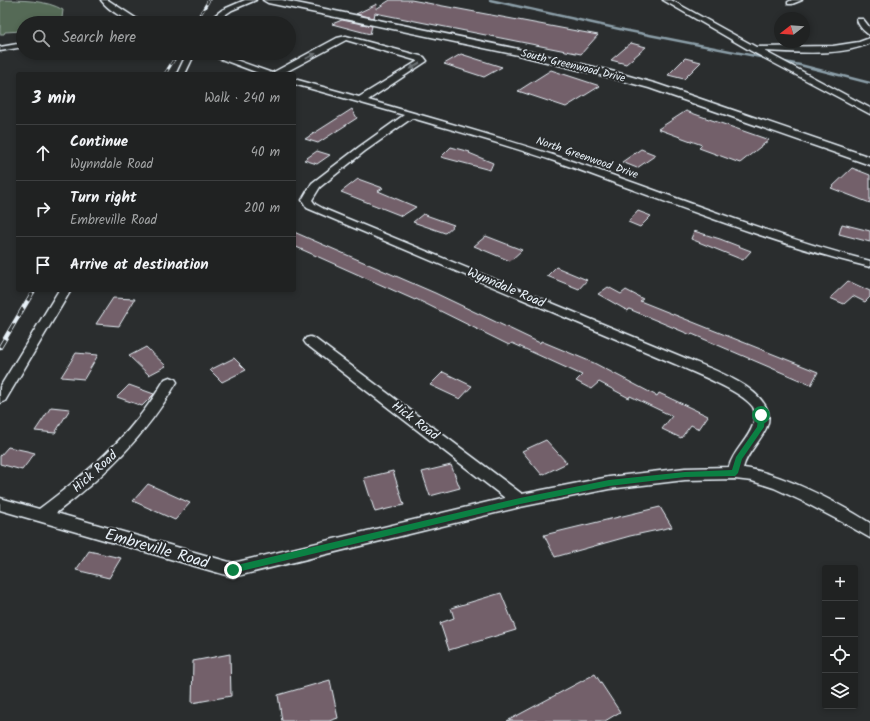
<!DOCTYPE html>
<html lang="en">
<head>
<meta charset="utf-8">
<style>
  :root { --surface:#202222; --page:#2d2f2f; --text:#f1f3f6; --muted:#a2a4a5; --line:#3d3f40 }
  body { margin:0; font-family:Kalam,sans-serif; background:var(--page); color:var(--text) }
  .controls { position:absolute; right:12px; bottom:12px; display:grid; overflow:hidden; border-radius:4px; box-shadow:0 2px 6px #0003 }
  .controls button { width:36px; height:36px; display:grid; place-items:center; padding:0; border:0; border-bottom:1px solid var(--line); background:var(--surface); color:var(--text); font:20px sans-serif }
  .compass { position:absolute; left:774px; top:12px; width:36px; height:36px; border-radius:50%; background:var(--surface); box-shadow:0 2px 6px #0003; rotate:253deg }
  .stop { position:absolute; width:12px; height:12px; margin:-9px; border:3px solid #0b8043; border-radius:50%; background:#fff }
  .stop.end { background:#0b8043; border-color:#fff; box-shadow:0 1px 4px #0008 }
  .list { margin:0; padding:0; list-style:none }
  h2 { display:flex; justify-content:space-between; align-items:center; height:52px; margin:0; padding:0 16px; font-size:17px }
  h2 small { font-size:13px; font-weight:400; color:var(--muted) }
  .list li { display:grid; grid-template-columns:26px 1fr auto; gap:12px; align-items:center; box-sizing:border-box; height:56px; padding:0 16px; border-top:1px solid var(--line) }
  .list b { display:block; font-size:15px; white-space:nowrap }
  .list p { margin:0; font-size:13px; white-space:nowrap; color:var(--muted) }
  .list em { font-size:13px; font-style:normal; color:var(--muted) }
  .icon { flex:none; width:22px; height:22px; fill:none; stroke:currentColor; stroke-width:2; stroke-linecap:round; stroke-linejoin:round }
  .map { position:relative; flex:none; width:870px; height:721px; overflow:hidden }
  .search { position:absolute; background:var(--surface); box-shadow:0 2px 6px #0003; left:16px; top:16px; width:280px; height:44px; display:flex; align-items:center; gap:10px; box-sizing:border-box; padding:0 14px; border-radius:22px; color:var(--muted); font-size:15px }
  .panel { position:absolute; background:var(--surface); box-shadow:0 2px 6px #0003; left:16px; top:72px; width:280px; height:220px; border-radius:4px }
  .map>svg:first-child { display:block }
  .green { fill:#556a56; stroke:#9eaea7 }
  .lines { fill:none; stroke-linecap:round; stroke-linejoin:round }
  .stream { stroke:#8c9fa9; stroke-width:2.5 }
  .building { fill:#73616a; stroke:#e8f1f8 }
  .street-casing { stroke:#e8f1f8; stroke-width:3 }
  .secondary-casing { stroke:#e8f1f8; stroke-width:3 }
  .street { fill:#2a2d2e; fill-rule:evenodd }
  .secondary { fill:#2a2d2e; fill-rule:evenodd }
  .rail-far1-casing { stroke:#e8f1f8; stroke-width:3 }
  .rail-casing { stroke:#e8f1f8; stroke-width:4.5 }
  .rail-far1 { stroke:#2a2d2e; stroke-width:2; stroke-dasharray:5.5; stroke-linecap:butt }
  .rail { stroke:#2a2d2e; stroke-width:3; stroke-dasharray:9; stroke-linecap:butt }
  .oneway { fill:#6c7275 }
  .route { fill:#0b8043 }
  .labels { text-anchor:middle; dominant-baseline:central; stroke-width:4; stroke-linejoin:round; paint-order:stroke }
  .far-street-label { font-size:11px; fill:#e8f1f8; stroke:#2a2d2e }
  .street-label { font-size:13px; fill:#e8f1f8; stroke:#2a2d2e }
  .near-street-label { font-size:16px; fill:#e8f1f8; stroke:#2a2d2e }
</style>
</head>
<body>
<div class="map">
<svg width="870" height="721" viewBox="0 0 870 721">
  <rect width="100%" height="100%" fill="#2a2d2e"/>
  <filter id="ink" filterUnits="userSpaceOnUse"><feTurbulence type="fractalNoise" baseFrequency=".025" numOctaves="2"/><feDisplacementMap in="SourceGraphic" scale="8" xChannelSelector="R" yChannelSelector="G"/><feConvolveMatrix kernelMatrix="1 2 1 2 8 2 1 2 1" color-interpolation-filters="sRGB"/></filter>
  <g filter="url(#ink)">
    <path class="green" d="M0,0C21,0 47,0 63,10L62,18L58,23H23V31L5,32L4,34H0Z"/>
    <g class="lines">
      <path class="stream" d="M490,0L624,30L800,65L870,83"/>
    </g>
    <path class="building" d="M390,0H411L598,35L581,54L375,13L374,18L356,14L377,4L376,9Z
      M342,20L372,26L370,34L332,24Z
      M631,43L646,47L626,64L611,60Z
      M461,54L502,67L484,77L444,64Z
      M685,58L701,62L684,79L668,75Z
      M551,70L600,86L566,107L518,91Z
      M352,109L357,118L318,143L305,139Z
      M686,111L729,126L769,140L740,163L699,148L702,145L658,129Z
      M451,147L470,152L469,153L493,163L490,170L441,157Z
      M641,149L656,155L637,168L622,162Z
      M317,151L330,155L317,164L304,160Z
      M852,168L870,175V203L831,188Z
      M358,179L383,188L378,191L416,207L402,216L341,192Z
      M638,211L651,216L640,227L628,222Z
      M423,214L454,225L445,233L413,222Z
      M842,224L870,231V242L839,234Z
      M694,231L720,239L751,251L743,260L691,239Z
      M294,232L435,293L540,343L541,341L594,363L657,396L659,393L708,416L699,429L691,425L681,438L662,429L672,416L630,396L629,398L599,382L591,389L576,381L582,375L512,343L509,345L416,299L415,300L294,246Z
      M486,236L522,250L510,261L474,246Z
      M556,267L587,280L579,289L547,276Z
      M848,281L870,291V297L865,302L853,296L844,304L830,298Z
      M608,287L621,294L626,290L643,299L640,301L818,372L811,385L692,334L691,335L629,309L628,311L598,294Z
      M113,298L135,299L119,326L96,324Z
      M146,347L166,366L149,375L129,356Z
      M76,353L98,355L84,379L61,377Z
      M234,358L246,370L222,382L210,370Z
      M443,372L472,386L460,399L430,385Z
      M129,385L154,394L142,406L117,397Z
      M51,407L70,409L55,433L35,431Z
      M546,440L567,463L542,475L522,451Z
      M8,447L27,451L35,453L22,470L0,464V456Z
      M451,465L460,488L430,496L422,472Z
      M393,471L404,505L375,512L364,478Z
      M148,484L190,503L175,520L133,501Z
      M660,507L672,527L630,536L555,557L544,535Z
      M89,551L121,558L109,578L76,570Z
      M501,593L516,630L449,650L440,623L454,618L451,608Z
      M230,654L231,696L192,703L193,661Z
      M595,674L620,712L605,721H507Z
      M330,680L338,718L329,721H282L278,695Z"/>
    <g class="lines">
      <defs>
        <path id="street" d="M101,0H108L143,23C129,23 109,11 101,0Z
          M245,0H256L232,10L213,23H205L222,10Z
          M663,0H671L756,47L833,46L859,42L870,38V43C841,57 796,52 764,51L870,108V114L751,51Z
          M792,0H802L792,4H788V2Z
          M857,19H863L870,28V35C865,33 857,24 857,19Z
          M346,36L424,57L427,61L368,100C432,118 496,136 559,157C663,191 764,234 870,261V267C762,241 659,198 554,161C507,145 459,132 412,118L365,151L320,187L312,200L315,204L324,209L685,358C708,368 780,391 767,426C761,441 747,452 743,468C779,472 839,503 870,523V538L842,522L802,501L774,488L752,481L735,479L685,480L609,489L520,507L233,577L0,510V498L39,509C76,481 111,453 139,417C149,405 157,392 165,379L170,377L175,379L177,382C145,436 106,475 56,513L233,563L505,498L306,344L304,341L306,338L310,337L314,338L522,494L609,477L685,468L729,467C733,451 748,440 753,425C755,420 756,412 753,407C742,391 694,373 675,364L307,208L302,200L312,183L359,147L404,115L294,84V79L359,97L418,61L346,40L282,74H261L205,53H216L272,73L337,38Z
          M23,43V47L0,51V47Z
          M187,53H195L185,74H177Z
          M59,290H71L5,401L0,403V387Z"/>
        <path id="secondary" d="M263,0H282L518,49L615,72L657,84L870,157V165L649,88L608,77L518,55L268,3Z"/>
      </defs>
      <use href="#street" class="street-casing"/>
      <use href="#secondary" class="secondary-casing"/>
      <use href="#street" class="street"/>
      <use href="#secondary" class="secondary"/>
      <defs>
        <path id="rail-far1" d="M195,23L209,0
          M165,74L178,53"/>
        <path id="rail" d="M0,347L34,290"/>
      </defs>
      <use href="#rail-far1" class="rail-far1-casing"/>
      <use href="#rail" class="rail-casing"/>
      <use href="#rail-far1" class="rail-far1"/>
      <use href="#rail" class="rail"/>
    </g>
    <defs><path id="oneway-solid" d="M-6-.8H1V-3.2L6.5 0L1 3.2V.8H-6Z"/></defs>
    <g class="oneway">
      <use href="#oneway-solid" transform="translate(311 56) rotate(-28)"/>
      <use href="#oneway-solid" transform="translate(415 66) rotate(148)"/>
    </g>
  </g>
  <path class="route" d="M759,413H761L765,415L764,427L742,459L738,473L735,476L685,477L609,486L520,504L233,573L229,570L233,566L520,498L609,480L685,472L732,470L736,457L757,427Z"/>
  <g class="labels">
    <g class="far-street-label">
      <text transform="translate(573 66) rotate(14)">South Greenwood Drive</text>
      <text transform="translate(587 158) rotate(19)">North Greenwood Drive</text>
    </g>
    <g class="street-label">
      <text transform="translate(506 288) rotate(23)">Wynndale Road</text>
      <text transform="translate(415 421) rotate(37)">Hick Road</text>
      <text transform="translate(95 472) rotate(-42)">Hick Road</text>
    </g>
    <g class="near-street-label">
      <text transform="translate(157 549) rotate(16)">Embreville Road</text>
    </g>
  </g>
</svg>
<div class="controls">
<button>+</button>
<button>−</button>
<button><svg class="icon" aria-label="locate" viewBox="0 0 24 24"><circle cx="12" cy="12" r="6"/><path d="M12 2v4M12 18v4M2 12h4M18 12h4"/></svg></button>
<button><svg class="icon" aria-label="layers" viewBox="0 0 24 24"><path d="M12 4l9 5-9 5-9-5zM3 14l9 5 9-5"/></svg></button>
</div>
<svg class="compass" viewBox="-18 -18 36 36"><path d="M0-13l5 13h-10z" fill="#e53935"/><path d="M0 13l5-13h-10z" fill="#a2a4a5"/></svg>
<div class="stop" style="left:761px;top:415px"></div>
<div class="stop end" style="left:233px;top:570px"></div>
<div class="search"><svg class="icon" aria-label="search" viewBox="0 0 24 24"><circle cx="10" cy="10" r="6"/><path d="M15 15l6 6"/></svg>Search here</div>
<section class="panel">
<h2>3 min<small>Walk · 240 m</small></h2>
<ul class="list">
<li><svg class="icon" aria-label="ahead" viewBox="0 0 24 24"><path d="M12 20V5M6 11l6-6 6 6"/></svg><div><b>Continue</b><p>Wynndale Road</p></div><em>40 m</em></li>
<li><svg class="icon" aria-label="right" viewBox="0 0 24 24"><path d="M7 20v-9h11M14 6l5 5-5 5"/></svg><div><b>Turn right</b><p>Embreville Road</p></div><em>200 m</em></li>
<li><svg class="icon" aria-label="arrive" viewBox="0 0 24 24"><path d="M6 21V4h12l-3 4 3 4H6"/></svg><div><b>Arrive at destination</b></div></li>
</ul>
</section>
</div>
</body>
</html>
